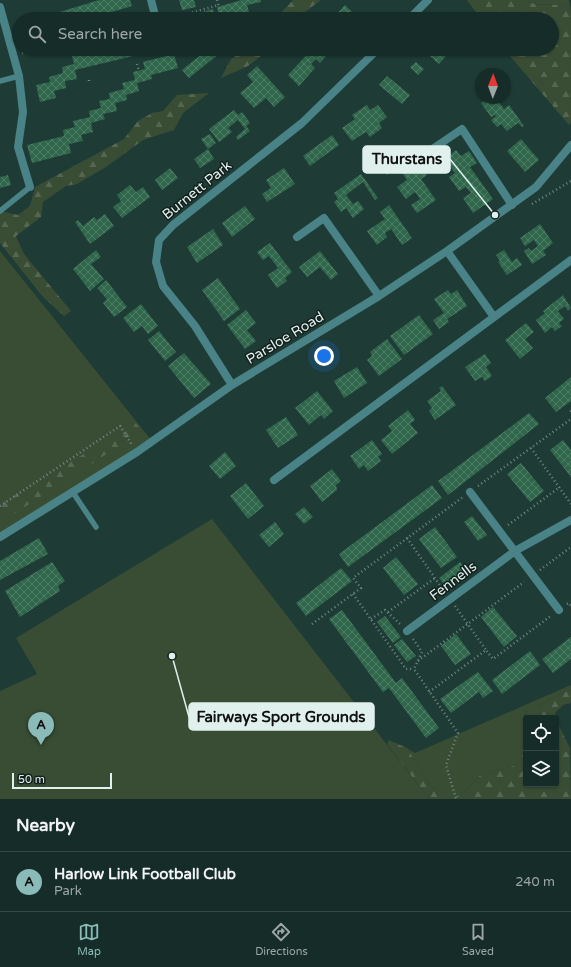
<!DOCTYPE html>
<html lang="en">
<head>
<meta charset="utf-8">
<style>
  :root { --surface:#162c28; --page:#1f3430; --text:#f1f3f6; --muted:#9ea7a8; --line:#354845; --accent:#8bbbb9 }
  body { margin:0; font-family:"Varela Round",sans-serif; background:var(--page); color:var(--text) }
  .controls { position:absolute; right:12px; bottom:12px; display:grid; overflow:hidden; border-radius:4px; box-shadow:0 1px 3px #0004 }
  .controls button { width:36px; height:36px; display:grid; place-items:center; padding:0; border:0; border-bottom:1px solid var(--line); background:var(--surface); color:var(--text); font:20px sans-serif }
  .compass { position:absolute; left:475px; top:68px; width:36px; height:36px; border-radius:50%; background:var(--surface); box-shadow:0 1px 3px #0004; rotate:1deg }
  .scale { position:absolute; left:12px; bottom:10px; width:100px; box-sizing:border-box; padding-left:4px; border:2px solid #e0f0ec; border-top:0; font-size:11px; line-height:14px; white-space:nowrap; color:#e0f0ec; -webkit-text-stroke:3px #13201d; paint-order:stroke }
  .you { position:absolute; left:324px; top:356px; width:14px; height:14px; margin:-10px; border:3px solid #fff; border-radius:50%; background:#1a73e8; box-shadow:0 0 0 6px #1a73e833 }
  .badge { display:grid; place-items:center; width:26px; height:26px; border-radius:50%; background:var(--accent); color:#111; font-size:13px; font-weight:700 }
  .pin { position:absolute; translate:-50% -33px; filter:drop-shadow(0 1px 2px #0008) }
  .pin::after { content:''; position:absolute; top:21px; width:14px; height:12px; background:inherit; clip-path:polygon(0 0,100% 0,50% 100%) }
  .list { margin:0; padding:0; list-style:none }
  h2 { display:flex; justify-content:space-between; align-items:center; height:52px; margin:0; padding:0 16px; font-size:17px }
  h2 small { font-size:13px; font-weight:400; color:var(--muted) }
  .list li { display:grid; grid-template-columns:26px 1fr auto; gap:12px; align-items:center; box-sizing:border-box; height:60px; padding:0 16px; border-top:1px solid var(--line) }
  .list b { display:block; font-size:15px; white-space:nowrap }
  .list p { margin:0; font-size:13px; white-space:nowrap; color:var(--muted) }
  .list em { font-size:13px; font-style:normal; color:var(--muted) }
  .icon { flex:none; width:22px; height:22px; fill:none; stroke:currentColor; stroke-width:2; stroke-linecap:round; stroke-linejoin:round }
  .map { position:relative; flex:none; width:571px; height:799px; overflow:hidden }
  .search { position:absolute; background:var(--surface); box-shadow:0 1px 3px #0004; left:12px; right:12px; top:12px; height:44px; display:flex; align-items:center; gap:10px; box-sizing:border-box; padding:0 14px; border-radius:22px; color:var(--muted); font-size:15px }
  .sheet { height:112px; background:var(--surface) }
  nav { display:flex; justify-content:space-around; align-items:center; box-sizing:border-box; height:56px; border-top:1px solid var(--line); background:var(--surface); font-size:11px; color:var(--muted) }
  nav a { display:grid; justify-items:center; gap:2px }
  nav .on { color:var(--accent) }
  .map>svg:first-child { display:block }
  .green { fill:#394d35 }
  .forest { fill:url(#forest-firs) }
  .building { fill:url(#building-cross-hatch) }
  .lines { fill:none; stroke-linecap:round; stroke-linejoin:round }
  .path { stroke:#718984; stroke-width:2.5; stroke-dasharray:1 3; stroke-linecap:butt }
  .service { stroke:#4a8387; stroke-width:5.5 }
  .minor { stroke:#4a8387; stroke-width:8 }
  .labels { text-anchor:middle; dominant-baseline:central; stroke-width:3; stroke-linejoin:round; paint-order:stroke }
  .street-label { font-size:14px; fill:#e0f0ec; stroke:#13201d }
  .leader { fill:none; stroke:#e0f0ec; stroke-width:1.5 }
  .callout-dot { fill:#e0f0ec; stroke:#13201d; stroke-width:1.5 }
  .callout { fill:#e0f0ec; stroke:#e0f0ec; stroke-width:1.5 }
  .callout-label { font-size:15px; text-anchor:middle; font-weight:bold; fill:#111 }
</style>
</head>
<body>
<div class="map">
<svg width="571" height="799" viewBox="0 0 571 799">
  <defs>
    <pattern id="forest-firs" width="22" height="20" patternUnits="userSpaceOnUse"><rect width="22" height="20" fill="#394d35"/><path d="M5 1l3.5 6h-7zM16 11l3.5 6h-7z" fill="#556752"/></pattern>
    <pattern id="building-cross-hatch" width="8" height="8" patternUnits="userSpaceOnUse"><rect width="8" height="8" fill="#30674c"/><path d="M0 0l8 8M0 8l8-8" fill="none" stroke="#4e7d66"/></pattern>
  </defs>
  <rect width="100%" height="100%" fill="#1e3b36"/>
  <path class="green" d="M527,0H569L571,10C557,0 536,9 527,0Z
    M0,251L152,441L0,541Z
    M212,519L429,799H0V691L37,674L16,638Z
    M571,685V689L525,712L526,749L517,765L479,776L468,789L452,799H440L407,748L415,753Z"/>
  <path class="forest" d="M293,0H321L305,12L299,19H275Z
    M467,0H527C536,9 557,0 571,10V122L569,125L504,49H552V19H481Z
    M247,49H270L248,66L221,78L231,59Z
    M209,93L183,113L174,130L143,140L106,167L77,184L66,186L43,202L41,217L16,236L24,254L71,311L64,316L43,297L0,243V211L18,215L30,206L35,187L124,139L138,121L152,113L163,111L177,95Z
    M131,417L142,431L0,523V504L119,433Z
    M571,689V703L563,705L555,713L558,724L570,748L571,799H452L468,789L479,776L517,765L526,749V784H556V718H526L525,712Z
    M389,740L407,748L440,799H429L387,744Z"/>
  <path class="building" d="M99,0H130L132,6L88,19H37Z
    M179,0H194L196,7L182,10Z
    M242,0H261V2L247,5L249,12L220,19L217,7Z
    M345,5L353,13L348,19H332Z
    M213,9L216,19H177Z
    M323,13L329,19H317Z
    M100,49H132L133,56L75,70L77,79L65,81L66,88L54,91L56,98L40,102L36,85L50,82L49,77L63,73L62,67L74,64L72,56Z
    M208,49H225L189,78L182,70Z
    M312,49H320L327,55L320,63L316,59L311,64L315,68L299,86L288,75Z
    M426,49H446L443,53L446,56L439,64L424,51Z
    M174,54L178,68L151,75L152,79L137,83L139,91L126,95L127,100L115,103L117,111L103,114L105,119L91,123L93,132L81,135L83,141L69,144L71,153L32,163L27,145L64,136L63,130L75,127L73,121L90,117L89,111L101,108L99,101L110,99L109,93L124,89L122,83L135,80L133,72L145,69L143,62Z
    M416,62L424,69L418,75L410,67Z
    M257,66L285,97L274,107L266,98L254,108L240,93L253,82L247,75Z
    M387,76L410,95L402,104L379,85Z
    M488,98H496L504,109L509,105L524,126L522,127L518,123L507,131L501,124L497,127L491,120L496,116L495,115L491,117L481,103Z
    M367,105L370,110L378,105L387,117L379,123L382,128L370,137L366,132L352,141L342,128L355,119L352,115Z
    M234,110L238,115L242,112L250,123L246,126L250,131L238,140L236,137L245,129L238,120L228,128L232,132L219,142L209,129Z
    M210,134L216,143L208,149L201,139Z
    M332,135L339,145L310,166L303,156Z
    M521,139L539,160L525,172L507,151Z
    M208,149L214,159L200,168L194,159Z
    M456,150L461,156L469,151L477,163L470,167L493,199L473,213L463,198L471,193L466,187L459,191L449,177L455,173L444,159Z
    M402,153L411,166L418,162L427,175L421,179L436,200L417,213L411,205L420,199L415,192L406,199L397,187L407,180L400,170L395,174L393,171L387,175L382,167Z
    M170,168L178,178L162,190L155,180Z
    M284,168L295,184L267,202L262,194L271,188L266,180Z
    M361,174L378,198L375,200L363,182L346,195L353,204L358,201L364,209L353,218L346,208L341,212L334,202L338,199L334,193Z
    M8,175L11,185L0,188V177Z
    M130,185L136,192L143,187L150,197L122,218L113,207L121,201L117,195Z
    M389,205L412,238L402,245L391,229L385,233L387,237L377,245L367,231L385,219L380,212Z
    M245,206L255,219L232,237L222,223Z
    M105,214L114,226L90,244L75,222L78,220L83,226L94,217L97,220Z
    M540,224L553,243L543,251L546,255L532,264L524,251L529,248L531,251L538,246L534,240L525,246L520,238Z
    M213,229L223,245L197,263L187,247Z
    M270,243L292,272L285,278L287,281L277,288L268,275L278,268L269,256L263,260L257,252Z
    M96,250L101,257L91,264L104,279L90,291L73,269Z
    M504,250L512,262L517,258L522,265L507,275L498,262L500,261L496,255Z
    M320,251L338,274L331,280L320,267L307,277L299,267Z
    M218,278L240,309L224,321L202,290Z
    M106,280L127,307L114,317L103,303L107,299L97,288Z
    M448,290L451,294L457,290L467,306L447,319L449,322L439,329L433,320L444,313L434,299Z
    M563,295L571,308L568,311L565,306L558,311L564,319L559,323L562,326L555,331L552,327L545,333L536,320L545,313L543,311Z
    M141,304L158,326L148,334L142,326L134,332L123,318Z
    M246,310L256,323L247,330L256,341L245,349L227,325Z
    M419,315L433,334L404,355L390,336Z
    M526,323L534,332L525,339L533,348L520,359L505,340Z
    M159,331L176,352L165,361L148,340Z
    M387,339L402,359L379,376L367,360L372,356L370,352Z
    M184,353L211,384L194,398L168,366Z
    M485,354L491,363L486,367L492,376L485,381L482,377L475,381L465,367Z
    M357,367L367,383L344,398L334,381Z
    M571,377V401L556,412L545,398Z
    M442,386L456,405L435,420L429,411L432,408L427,401L441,391L439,388Z
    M317,391L333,411L324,419L321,415L309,425L295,408Z
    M408,410L415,420L410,424L418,433L392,454L381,440L392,431L388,426Z
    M529,413L539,424L448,495L438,481Z
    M286,417L298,435L278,448L266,430Z
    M372,440L382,454L378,457L381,461L368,471L364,465L359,469L350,456Z
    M563,440L571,450V477L550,450Z
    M225,452L236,466L220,479L209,466Z
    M521,463L544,491L530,502L507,474Z
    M332,469L341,481L336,485L337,490L322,502L310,486Z
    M246,483L264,506L248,519L230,496Z
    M432,485L442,498L348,567L339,554Z
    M304,507L313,517L304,524L295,514Z
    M472,516L487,535L478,541L464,522Z
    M275,522L284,534L269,547L259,535Z
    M435,527L457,557L441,568L419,539Z
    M39,538L48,554L0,580V561Z
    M396,557L418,584L404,595L383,568Z
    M52,562L65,581L58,586L60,591L20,617L5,591Z
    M460,562L466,570L445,586L439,578Z
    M341,568L352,581L306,616L296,603Z
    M493,607L517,636L504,647L481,617Z
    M342,610L396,683L402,678L439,728L426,738L389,688L383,692L329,619Z
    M385,616L401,637L393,643L377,622Z
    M456,634L471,654L455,665L441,646Z
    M571,637V659L553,673L542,659Z
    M402,639L416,656L407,662L394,645Z
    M530,651L540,665L502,694L492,680Z
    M478,672L493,691L483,698L479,692L451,713L440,699Z"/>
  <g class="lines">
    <path class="path" d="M217,0L223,19
      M169,19L219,5
      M22,53L35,49
      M137,64L139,71
      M89,80V82
      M532,204L571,181
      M571,411L570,412L571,414
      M531,448L571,504
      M478,486L571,419
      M0,506L120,426L132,445
      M508,525L560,487
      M407,538L444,591
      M540,570L571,547
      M353,594L406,669H414
      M567,604L569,603L571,606
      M455,606L486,650
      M388,612L435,578
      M371,619L385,610L401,625
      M312,624L361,588L353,578L463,497
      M413,639L422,652L414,669L458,733L446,765L456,799
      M418,661L524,582
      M429,692L486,650L493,659L552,615"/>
    <path class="service" d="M0,81L19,76
      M0,211L30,187
      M72,491L96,527"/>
    <path class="minor" d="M151,0L156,19
      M0,7L19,76L23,112L18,147L30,187
      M409,19L428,0
      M431,150L462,129L512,205
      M297,237L324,218L379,296
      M447,251L494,317
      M232,385L195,326L163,286L156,262L159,240L173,225L302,123L378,49
      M274,480L571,260
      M470,492L559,610
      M0,537L137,452L232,385L379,296L447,251L536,187L571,145
      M407,631L515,551L571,520"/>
  </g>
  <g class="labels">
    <g class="street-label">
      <text transform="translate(197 190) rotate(-39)">Burnett Park</text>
      <text transform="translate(285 338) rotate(-31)">Parsloe Road</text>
      <text transform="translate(453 581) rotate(-37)">Fennells</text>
    </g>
  </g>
  <path class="leader" d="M495 215L450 159M172 656L189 717"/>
  <g class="callout-dot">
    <circle cx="495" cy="215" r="4"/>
    <circle cx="172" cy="656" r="4"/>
  </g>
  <g class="callout">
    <rect x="363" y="146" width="87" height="27" rx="4"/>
    <rect x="189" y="703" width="185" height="27" rx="4"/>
  </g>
  <g class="callout-label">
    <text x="407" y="164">Thurstans</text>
    <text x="281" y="722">Fairways Sport Grounds</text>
  </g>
</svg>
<div class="controls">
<button><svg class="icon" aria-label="locate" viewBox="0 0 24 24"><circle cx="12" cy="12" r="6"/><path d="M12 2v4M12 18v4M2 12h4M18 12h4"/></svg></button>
<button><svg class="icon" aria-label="layers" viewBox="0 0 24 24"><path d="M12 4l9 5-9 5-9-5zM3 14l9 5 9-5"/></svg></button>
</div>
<svg class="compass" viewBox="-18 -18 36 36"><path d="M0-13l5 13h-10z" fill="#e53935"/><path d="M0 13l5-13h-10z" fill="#9ea7a8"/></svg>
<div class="scale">50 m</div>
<div class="you"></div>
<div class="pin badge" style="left:41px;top:745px">A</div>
<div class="search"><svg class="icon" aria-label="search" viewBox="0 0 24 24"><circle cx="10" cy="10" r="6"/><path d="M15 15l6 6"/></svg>Search here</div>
</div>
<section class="sheet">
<h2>Nearby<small></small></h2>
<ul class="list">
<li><span class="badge">A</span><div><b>Harlow Link Football Club</b><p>Park</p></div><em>240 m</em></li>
</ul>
</section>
<nav>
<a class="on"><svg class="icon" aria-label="map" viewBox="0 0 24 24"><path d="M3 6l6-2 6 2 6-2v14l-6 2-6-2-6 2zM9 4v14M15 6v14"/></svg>Map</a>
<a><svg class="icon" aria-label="directions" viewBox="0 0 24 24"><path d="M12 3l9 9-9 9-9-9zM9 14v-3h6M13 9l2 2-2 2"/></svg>Directions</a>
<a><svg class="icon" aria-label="saved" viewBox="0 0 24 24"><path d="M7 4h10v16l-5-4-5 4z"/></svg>Saved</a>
</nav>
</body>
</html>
